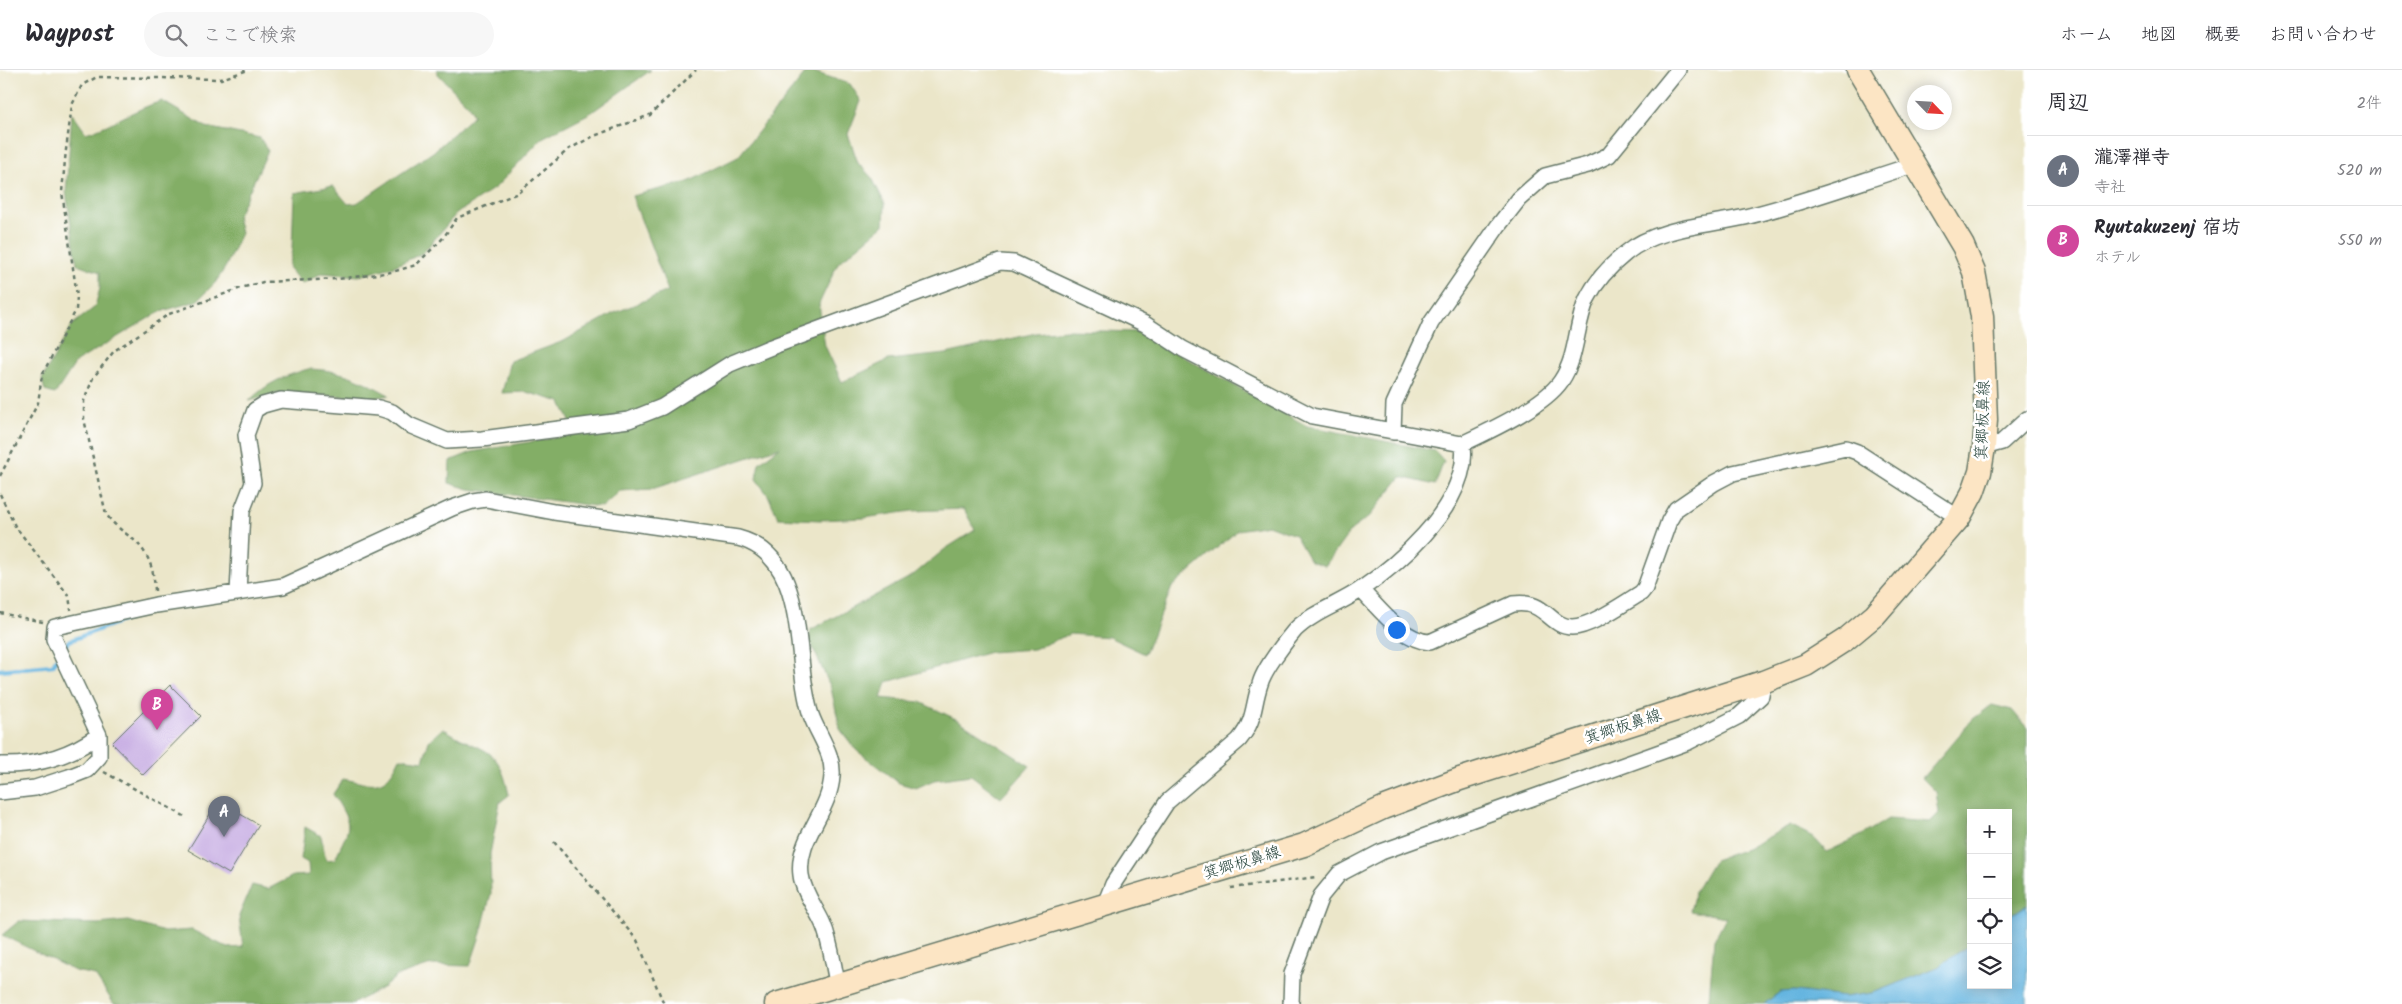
<!DOCTYPE html>
<html lang="ja">
<head>
<meta charset="utf-8">
<style>
  :root { --surface:#fff; --page:#f7f7f7; --text:#2b2b33; --muted:#7c7c81; --line:#e1e1e2; --accent:#0b8043 }
  body { margin:0; font-family:Kalam,"Klee One",sans-serif; background:var(--page); color:var(--text) }
  .controls { position:absolute; right:15px; bottom:15px; display:grid; overflow:hidden; border-radius:0px; box-shadow:0 2px 12px #0003 }
  .controls button { width:45px; height:45px; display:grid; place-items:center; padding:0; border:0; border-bottom:1px solid var(--line); background:var(--surface); color:var(--text); font:25px sans-serif }
  .compass { position:absolute; left:1907px; top:15px; width:45px; height:45px; border-radius:50%; background:var(--surface); box-shadow:0 2px 12px #0003; rotate:115deg }
  .you { position:absolute; left:1396px; top:559px; width:18px; height:18px; margin:-12px; border:4px solid #fff; border-radius:50%; background:#1a73e8; box-shadow:0 0 0 8px #1a73e833 }
  .badge { display:grid; place-items:center; width:32px; height:32px; border-radius:50%; background:var(--accent); color:#fff; font-size:16px; font-weight:700 }
  .pin { position:absolute; translate:-50% -41px; filter:drop-shadow(0 1px 2px #0008) }
  .pin::after { content:''; position:absolute; top:26px; width:18px; height:15px; background:inherit; clip-path:polygon(0 0,100% 0,50% 100%) }
  .list { margin:0; padding:0; list-style:none }
  h2 { display:flex; justify-content:space-between; align-items:center; height:65px; margin:0; padding:0 20px; font-size:21px }
  h2 small { font-size:16px; font-weight:400; color:var(--muted) }
  .list li { display:grid; grid-template-columns:32px 1fr auto; gap:15px; align-items:center; box-sizing:border-box; height:70px; padding:0 20px; border-top:1px solid var(--line) }
  .list b { display:block; font-size:19px; white-space:nowrap }
  .list p { margin:0; font-size:16px; white-space:nowrap; color:var(--muted) }
  .list em { font-size:16px; font-style:normal; color:var(--muted) }
  .icon { flex:none; width:28px; height:28px; fill:none; stroke:currentColor; stroke-width:2; stroke-linecap:round; stroke-linejoin:round }
  .map { position:relative; flex:none; width:2027px; height:934px; overflow:hidden }
  header { display:flex; align-items:center; gap:30px; box-sizing:border-box; height:70px; padding:0 25px; background:var(--surface); border-bottom:1px solid var(--line) }
  header strong { font-size:24px }
  nav { display:flex; gap:28px; margin-inline-start:auto; font-size:18px }
  .search { width:350px; height:45px; background:var(--page); display:flex; align-items:center; gap:12px; box-sizing:border-box; padding:0 18px; border-radius:28px; color:var(--muted); font-size:19px }
  main { display:flex }
  aside { flex:1; background:var(--surface) }
  .map>svg:first-child { display:block }
  .forest { fill:#83ae66; stroke:#51764d }
  .water { fill:#65b5e0; stroke:#42798a }
  .lines { fill:none; stroke-linecap:round; stroke-linejoin:round }
  .stream { stroke:#65b5e0; stroke-width:4.5 }
  .building { fill:#c9b0e4 }
  .minor-casing { stroke:#667868; stroke-width:18 }
  .secondary-casing { stroke:#667868; stroke-width:25 }
  .path { stroke:#667868; stroke-width:2.5; stroke-dasharray:4 4; stroke-linecap:butt }
  .minor { stroke:#fff; stroke-width:15 }
  .secondary { stroke:#fce5c4; stroke-width:22 }
  .labels { text-anchor:middle; dominant-baseline:central; stroke-width:5; stroke-linejoin:round; paint-order:stroke }
  .street-label { font-size:16px; fill:#1f3d34; stroke:#fff }
</style>
</head>
<body>
<header>
<strong>Waypost</strong>
<div class="search"><svg class="icon" aria-label="search" viewBox="0 0 24 24"><circle cx="10" cy="10" r="6"/><path d="M15 15l6 6"/></svg>ここで検索</div>
<nav><a>ホーム</a><a>地図</a><a>概要</a><a>お問い合わせ</a></nav>
</header>
<main>
<div class="map">
<svg width="2027" height="934" viewBox="0 0 2027 934">
  <rect width="100%" height="100%" fill="#fff"/>
  <filter id="ink" filterUnits="userSpaceOnUse"><feTurbulence type="fractalNoise" baseFrequency=".02" numOctaves="2"/><feDisplacementMap in="SourceGraphic" scale="10" xChannelSelector="R" yChannelSelector="G"/><feConvolveMatrix kernelMatrix="1 2 1 2 8 2 1 2 1" color-interpolation-filters="sRGB"/></filter>
  <filter id="wash" filterUnits="userSpaceOnUse"><feTurbulence type="fractalNoise" baseFrequency=".0096" numOctaves="4" result="noise"/><feDisplacementMap in="SourceGraphic" scale="20" xChannelSelector="R" yChannelSelector="G"/><feGaussianBlur stdDeviation="1.12" result="paint"/><feColorMatrix in="noise" values="0 0 0 0 0 0 0 0 0 0 0 0 0 0 0 0 0 1.4 0 .05"/><feComposite in="paint" operator="in"/></filter>
  <g filter="url(#wash)">
    <rect width="100%" height="100%" fill="#ebe6c9"/>
    <path class="forest" d="M437,0H651L592,42L542,68L496,117L456,144L423,183L392,197L359,206L322,203L302,214L288,197L292,180L294,123L333,116L348,134L357,133L433,82L474,45L469,36L438,4Z
      M808,0L850,14L861,31L848,64L858,93L872,108L885,134L884,155L838,193L819,234L825,276L842,312L888,290L946,284L1036,263L1066,260L1139,262L1307,356L1435,381L1444,391L1435,415L1401,407L1369,447L1351,460L1325,496L1310,491L1295,465L1268,455L1238,460L1172,517L1145,584L1109,567L1070,564L1034,579L990,582L887,612L881,628L920,632L958,650L1030,696L1001,728L971,705L934,710L916,718L899,713L856,680L840,659L831,618L809,569L810,560L912,506L945,479L975,460L964,439L912,441L864,448L820,450L778,448L768,425L756,409L759,393L780,377L652,419L620,421L602,437L469,419L449,413L450,391L472,382L576,364L561,332L526,322L502,323L510,291L564,271L612,244L668,221L632,126L688,112L738,87Z
      M162,31L206,57L260,68L268,81L237,147L241,163L226,196L216,212L197,231L159,242L76,292L55,324L45,321L42,309L72,255L95,237L100,218V202L77,194L66,122L72,43L86,63C112,55 135,39 162,31Z
      M308,299C343,300 360,309 389,325L376,328L279,323L249,331C267,313 284,306 308,299Z
      M1992,635L2012,640L2027,658V835L2008,847V743H1971V874L1938,897L1873,923L1844,927L1795,921L1780,922L1764,934H1704L1709,929L1714,870L1726,847L1690,841L1695,822L1714,790L1749,778L1790,755L1813,767L1827,782L1862,765L1888,749L1930,752L1939,743L1936,722L1922,708L1973,649Z
      M443,658C482,685 498,671 509,725L500,732L490,784L491,823L481,863L470,896L431,895L397,906L384,917L352,934H114L95,905L75,901L2,865L19,851L98,854L128,851L164,862L192,860L228,878L243,877L239,846L252,815L268,819L293,806L309,805L308,793L301,789L305,757L321,766L326,790L335,789C351,753 354,759 333,724L343,709C376,715 385,720 400,688L423,691L429,671Z"/>
    <path class="water" d="M2027,835V934H1764L1780,922L1795,921L1844,927L1873,923L1938,897L1971,874V915H2008V847Z"/>
    <g class="lines">
      <path class="stream" d="M62,579L69,571L132,547
        M0,600L53,595L58,586"/>
    </g>
    <g id="blocks">
      <path class="building" d="M170,615L201,646L143,705L112,673Z
        M218,731L259,755L229,804L188,780Z"/>
    </g>
  </g>
  <g filter="url(#ink)">
    <use href="#blocks" fill-opacity="0" stroke="#667868" stroke-width="1"/>
    <g class="lines">
      <defs>
        <path id="minor" d="M1393,362L1394,334L1431,253L1498,156L1519,129L1545,106L1588,95L1609,85L1678,0
          M1462,374C1489,361 1544,336 1561,311C1578,286 1575,256 1587,229C1596,211 1611,195 1626,183C1655,158 1709,155 1745,147C1803,133 1859,112 1916,94
          M1984,377L2002,372L2027,349
          M1361,520C1379,538 1403,571 1430,572L1513,534C1546,529 1549,557 1572,557C1591,557 1624,533 1641,523L1645,518L1669,451L1676,439L1714,413L1733,403L1846,378L1857,382L1959,448
          M238,523L242,441L253,413L246,365L255,340L263,335L281,330L379,338L392,342L409,355L447,371L482,369L629,350L662,337L730,294L771,277L1000,192L1014,193L1145,254L1183,279L1312,346L1462,374C1465,380 1463,386 1463,393C1455,444 1401,492 1360,520C1340,534 1313,542 1295,560C1285,572 1264,599 1260,614C1252,638 1256,649 1239,670L1167,732L1113,814L1105,834
          M0,695C37,696 69,687 99,665
          M0,722L35,718L69,707L87,700L99,687V665L54,569L55,557L156,535L283,516L452,438L473,431L486,429L554,442L738,468C811,487 792,589 811,645C818,665 834,684 832,706C830,742 796,769 801,805C803,822 816,838 823,854C831,873 833,896 838,916
          M1291,934L1292,904L1321,826L1339,804L1381,782L1688,672L1739,646L1761,626L1763,612"/>
        <path id="secondary" d="M776,934L1304,775L1383,738L1460,709L1763,612L1806,595L1845,570L1875,545L1959,448L1973,422L1980,402L1984,377L1986,350L1982,246L1974,202L1963,176L1858,0"/>
      </defs>
      <use href="#minor" class="minor-casing"/>
      <use href="#secondary" class="secondary-casing"/>
      <path class="path" d="M0,406L38,333L42,305L76,240L77,226L62,122L66,80L72,35L82,15L97,7L221,9L248,0
        M0,424L15,456L69,526L71,540
        M155,521C154,498 148,480 129,466C120,459 112,453 106,444L84,349V331L93,308L114,281L169,244L241,218L263,212L338,209L392,202L416,195L443,168L457,148L518,123L569,79L594,66L650,45L696,0
        M0,543L43,552
        M104,702L184,746
        M554,772L637,870L664,934
        M1231,818L1317,807"/>
      <use href="#minor" class="minor"/>
      <use href="#secondary" class="secondary"/>
    </g>
  </g>
  <g class="labels">
    <g class="street-label">
      <text transform="translate(1983 350) rotate(-88)">箕郷板鼻線</text>
      <text transform="translate(1623 657) rotate(-18)">箕郷板鼻線</text>
      <text transform="translate(1242 793) rotate(-17)">箕郷板鼻線</text>
    </g>
  </g>
</svg>
<div class="controls">
<button>+</button>
<button>−</button>
<button><svg class="icon" aria-label="locate" viewBox="0 0 24 24"><circle cx="12" cy="12" r="6"/><path d="M12 2v4M12 18v4M2 12h4M18 12h4"/></svg></button>
<button><svg class="icon" aria-label="layers" viewBox="0 0 24 24"><path d="M12 4l9 5-9 5-9-5zM3 14l9 5 9-5"/></svg></button>
</div>
<svg class="compass" viewBox="-18 -18 36 36"><path d="M0-13l5 13h-10z" fill="#e53935"/><path d="M0 13l5-13h-10z" fill="#7c7c81"/></svg>
<div class="you"></div>
<div class="pin badge" style="left:224px;top:767px;background:#6b7280">A</div>
<div class="pin badge" style="left:157px;top:660px;background:#d1479c">B</div>
</div>
<aside>
<h2>周辺<small>2件</small></h2>
<ul class="list">
<li><span class="badge" style="background:#6b7280">A</span><div><b>瀧澤禅寺</b><p>寺社</p></div><em>520 m</em></li>
<li><span class="badge" style="background:#d1479c">B</span><div><b>Ryutakuzenj 宿坊</b><p>ホテル</p></div><em>550 m</em></li>
</ul>
</aside>
</main>
</body>
</html>
